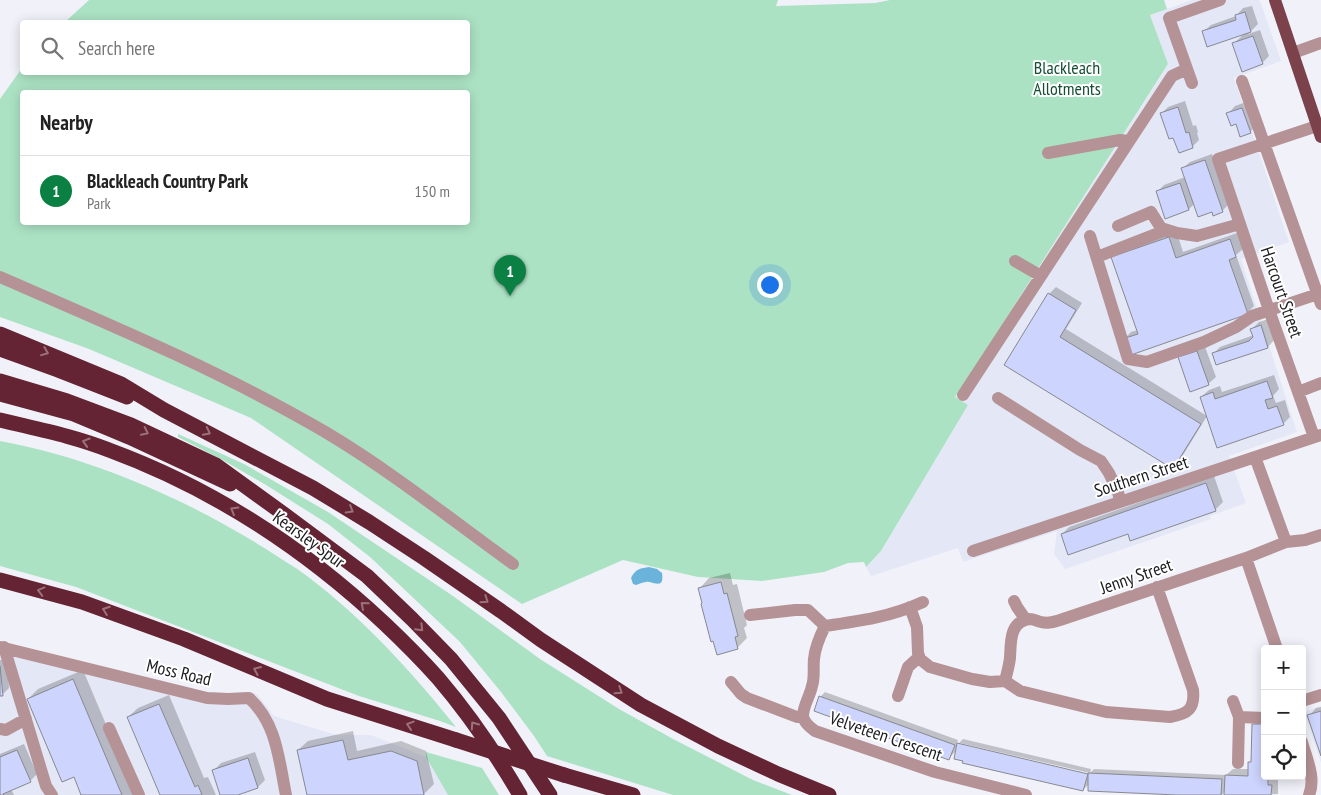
<!DOCTYPE html>
<html lang="en">
<head>
<meta charset="utf-8">
<style>
  :root { --surface:#fff; --page:#f6f6f6; --text:#222; --muted:#767676; --line:#e0e0e0; --accent:#0b8043 }
  body { margin:0; font-family:"PT Sans Narrow",sans-serif; background:var(--page); color:var(--text) }
  .controls { position:absolute; right:15px; bottom:15px; display:grid; overflow:hidden; border-radius:5px; box-shadow:0 2px 12px #0003 }
  .controls button { width:45px; height:45px; display:grid; place-items:center; padding:0; border:0; border-bottom:1px solid var(--line); background:var(--surface); color:var(--text); font:25px sans-serif }
  .you { position:absolute; left:769px; top:284px; width:18px; height:18px; margin:-12px; border:4px solid #fff; border-radius:50%; background:#1a73e8; box-shadow:0 0 0 8px #1a73e833 }
  .badge { display:grid; place-items:center; width:32px; height:32px; border-radius:50%; background:var(--accent); color:#fff; font-size:16px; font-weight:700 }
  .pin { position:absolute; translate:-50% -41px; filter:drop-shadow(0 1px 2px #0008) }
  .pin::after { content:''; position:absolute; top:26px; width:18px; height:15px; background:inherit; clip-path:polygon(0 0,100% 0,50% 100%) }
  .list { margin:0; padding:0; list-style:none }
  h2 { display:flex; justify-content:space-between; align-items:center; height:65px; margin:0; padding:0 20px; font-size:21px }
  h2 small { font-size:16px; font-weight:400; color:var(--muted) }
  .list li { display:grid; grid-template-columns:32px 1fr auto; gap:15px; align-items:center; box-sizing:border-box; height:70px; padding:0 20px; border-top:1px solid var(--line) }
  .list b { display:block; font-size:19px; white-space:nowrap }
  .list p { margin:0; font-size:16px; white-space:nowrap; color:var(--muted) }
  .list em { font-size:16px; font-style:normal; color:var(--muted) }
  .icon { flex:none; width:28px; height:28px; fill:none; stroke:currentColor; stroke-width:2; stroke-linecap:round; stroke-linejoin:round }
  .map { position:relative; flex:none; width:1321px; height:795px; overflow:hidden }
  .search { position:absolute; background:var(--surface); box-shadow:0 2px 12px #0003; left:20px; top:20px; width:450px; height:55px; display:flex; align-items:center; gap:12px; box-sizing:border-box; padding:0 18px; border-radius:5px; color:var(--muted); font-size:19px }
  .panel { position:absolute; background:var(--surface); box-shadow:0 2px 12px #0003; left:20px; top:90px; width:450px; height:135px; border-radius:5px }
  .map>svg:first-child { display:block }
  .built { fill:#e4e7f5 }
  .green { fill:#ace2c4; fill-rule:evenodd }
  .water { fill:#6ab4dc }
  .shadow { fill:#0003; fill-rule:evenodd }
  .building { fill:#cdd4fd; stroke:#88898f }
  .lines { fill:none; stroke-linecap:round; stroke-linejoin:round }
  .minor { stroke:#b59296; stroke-width:12 }
  .major { stroke:#7b424c; stroke-width:12 }
  .highway { stroke:#652433; stroke-width:15 }
  .highway-bridge { stroke:#652433; stroke-width:15 }
  .oneway { stroke:#9b717a }
  .labels { text-anchor:middle; dominant-baseline:central; stroke-width:4; stroke-linejoin:round; paint-order:stroke }
  .park-label { font-size:18px; fill:#144e34; stroke:#fff }
  .street-label { font-size:18px; fill:#1c1c1f; stroke:#fff }
</style>
</head>
<body>
<div class="map">
<svg width="1321" height="795" viewBox="0 0 1321 795">
  <rect width="100%" height="100%" fill="#f1f2f9"/>
  <path class="built" d="M1192,0H1258L1260,1L1281,61L1234,78L1289,242L1241,259L1297,432L1229,456L1246,503L1210,516L1211,519L1065,569L1054,554L1057,531L963,562L958,548L871,576L866,567L881,551L968,405L955,397L977,364L1168,65L1150,15Z
    M0,643L214,694L252,692L258,695L274,716L336,735H371L426,757L448,795H0Z
    M1321,706V763L1304,712Z"/>
  <path class="green" d="M89,0H778L776,6L875,3L890,0H1164L1167,9L1150,15L1168,64L977,364L955,397L968,405L881,551L866,567L864,562L848,563L824,572L762,581L698,577L623,560L522,604L251,418L89,349L0,317V99L22,68V72H468V22H65ZM22,92H468V222H22Z
    M178,434L244,464L328,512L453,596L540,659L619,709L675,740L753,780L792,795H673L547,756L534,736L501,692L460,642L370,557L328,524L266,485L221,459L178,437Z
    M0,441C93,458 186,499 266,549C279,558 294,566 307,576C364,619 412,672 456,727L440,721L359,696L76,587L0,566Z
    M426,752L482,768L499,795H448L426,757Z"/>
  <path class="water" d="M649,567L657,569L662,573C664,587 658,584 649,582C645,581 640,584 636,585L633,584L631,578C635,569 641,568 649,567Z"/>
  <path class="shadow" d="M1252,6L1258,24L1248,34L1260,30L1269,56L1262,63L1234,43L1244,34L1203,32L1211,25L1236,16L1243,8Z
    M1185,101L1193,126L1196,125L1198,132L1197,133L1199,140L1192,147L1174,136L1161,114L1168,107Z
    M1249,101L1257,125L1250,132L1237,123L1228,114L1235,106Z
    M1212,154L1229,204L1222,211L1213,210L1194,204L1189,209L1157,192L1164,185L1185,177L1182,169L1190,162Z
    M1176,230L1183,252L1237,233L1243,249L1236,255L1254,306L1247,313L1124,339L1131,332L1138,330L1120,250Z
    M1056,287L1082,303L1066,329L1207,416L1180,460L1173,467L1005,364L1049,294Z
    M1268,319L1275,339L1268,347L1216,364L1213,354L1220,347L1254,335L1252,329L1259,322Z
    M1204,344L1216,377L1208,384L1180,358Z
    M1274,375L1279,389L1273,396L1276,403L1285,400L1290,417L1283,424L1201,397L1209,390L1220,386L1222,392Z
    M1214,476L1223,502L1215,510L1129,532L1062,534L1069,527Z
    M730,573L733,585L737,584L747,625L744,628L747,638L737,648L704,603L700,588L709,578Z
    M0,660H7L9,688L2,695H0Z
    M83,670L135,793L133,795H83L74,775L28,699L38,689Z
    M825,692L958,740L956,746L963,739L1091,769L1090,773L1094,769L1226,775L1233,769H1249L1250,762L1252,759L1254,724L1261,717L1265,776H1276L1274,778H1278V794L1225,795V791L1222,795H1204L1089,784L1083,790L964,760L957,750L949,758L820,697ZM960,743L1094,774L1093,776L960,745Z
    M169,695L204,778L208,777L216,795H161L128,717L138,708Z
    M1321,707V752L1309,716L1316,708Z
    M353,731L357,751L401,741L426,751L434,784L424,794L420,795H308L298,750L308,741Z
    M24,744L37,774L30,781L11,789L14,795H0V754Z
    M255,752L265,780L258,787L234,795H222L214,770L221,763Z"/>
  <path class="building" d="M1245,12L1251,32L1207,47L1202,31L1236,20L1235,15Z
    M1253,36L1263,64L1242,72L1232,43Z
    M1178,107L1186,133L1189,132L1193,148L1179,153L1173,138L1169,139L1160,113Z
    M1242,108L1251,133L1240,137L1236,124L1231,126L1226,113Z
    M1205,160L1223,212L1213,216L1212,212L1198,217L1181,168Z
    M1180,183L1189,210L1165,219L1156,191Z
    M1169,237L1176,258L1230,239L1236,257L1229,260L1248,314L1128,356L1122,339L1138,334L1111,257Z
    M1048,293L1076,310L1060,337L1201,424L1173,469L1004,365Z
    M1261,325L1268,348L1216,365L1212,353L1249,341L1253,337L1250,329Z
    M1197,351L1209,385L1190,392L1178,357Z
    M1267,381L1273,398L1265,400L1268,409L1277,406L1284,425L1217,448L1200,397L1213,392L1215,399Z
    M1206,483L1216,511L1130,541L1128,534L1068,555L1061,534Z
    M721,582L724,594L727,593L738,636L735,637L738,649L717,655L713,641L711,642L701,604L702,603L698,588Z
    M0,666L3,696H0Z
    M73,679L122,795H81L74,777L62,782L27,699Z
    M819,696L955,745L949,760L814,711Z
    M159,704L195,787L198,785L202,795H160L127,717Z
    M1321,711V756L1307,715Z
    M1252,724H1265V776H1276V778H1268V785H1272L1271,795H1224L1225,775L1248,776V762H1251Z
    M343,740L348,760L391,751L417,761L424,795H307L297,750Z
    M957,743L1088,774L1083,791L962,763L963,761L954,759Z
    M17,750L31,782L3,794L4,795H0V757Z
    M248,758L258,788L238,795H220L212,770Z
    M1088,773L1222,779L1221,795H1177L1088,791Z"/>
  <g class="lines">
    <path class="minor" d="M1293,53L1321,43
      M1242,81L1321,304
      M1192,83L1169,18L1220,0
      M1048,153L1120,140L1129,141
      M1118,226L1151,212L1161,228L1177,233L1197,236L1240,224
      M1090,236L1128,359L1147,362L1204,342L1236,327L1252,316L1321,293
      M1097,257L1166,230
      M1015,261L1041,276
      M0,277C111,325 223,372 327,433C392,472 452,520 513,564
      M1298,392L1321,383
      M963,395L1172,76L1187,69
      M998,398L1080,450L1101,461L1109,473L1118,492L1120,501
      M1314,437L1269,310L1218,159L1317,126
      M1255,457L1286,542
      M973,551L1321,435
      M1246,558L1277,649
      M1014,601L1017,607L1026,620
      M910,607L917,627L918,653L920,659L930,667L972,679L990,682L1005,681L1020,691L1106,712L1170,717C1188,714 1195,709 1193,690L1157,587
      M750,615L795,610H808L825,626C861,621 890,617 923,602
      M825,626C820,636 815,647 814,659C813,668 815,677 812,686C810,696 803,706 803,716C804,723 810,727 815,731L935,772L1026,795
      M0,647L207,698L228,699L249,698C277,723 279,761 286,795
      M4,647L46,786L52,795
      M1005,681C1007,673 1009,666 1010,658C1011,643 1009,622 1029,619C1034,619 1037,621 1041,622C1048,624 1053,622 1060,620L1246,558L1286,542L1305,540L1321,535
      M731,682L741,694L747,698L797,717L803,716
      M898,696L908,667L919,657
      M1233,701L1239,717
      M1302,701L1321,695
      M109,728L139,795
      M0,729L6,730L26,719
      M1302,742C1307,760 1316,778 1309,795
      M1238,763L1239,717L1265,718"/>
    <path class="major" d="M1275,0L1321,137"/>
    <path class="highway" d="M0,334L121,384L164,410L313,488L369,522L424,558L501,611L541,640L641,705L718,746L778,774L829,795
      M0,349L58,370L127,397
      M0,381L67,401L131,425L216,465L281,512L367,576L412,619L451,659L499,718L550,795
      M0,394L74,414L129,437L230,484
      M0,420C37,429 74,436 109,450C212,488 305,549 385,624C403,641 421,659 438,678C468,713 496,754 520,795
      M0,580L82,602L184,639L327,699L456,740
      M564,775L633,795"/>
    <path class="highway-bridge" d="M456,740L564,775"/>
  </g>
  <defs><path id="oneway-chevron" d="M-2-3.5L2.5 0L-2 3.5" fill="none" stroke-width="1.6" stroke-linecap="round" stroke-linejoin="round" transform="scale(1.25)"/></defs>
  <g class="oneway">
    <use href="#oneway-chevron" transform="translate(45 352) rotate(22)"/>
    <use href="#oneway-chevron" transform="translate(145 432) rotate(26)"/>
    <use href="#oneway-chevron" transform="translate(207 432) rotate(27)"/>
    <use href="#oneway-chevron" transform="translate(86 442) rotate(-163)"/>
    <use href="#oneway-chevron" transform="translate(234 510) rotate(-149)"/>
    <use href="#oneway-chevron" transform="translate(350 510) rotate(31)"/>
    <use href="#oneway-chevron" transform="translate(41 591) rotate(-165)"/>
    <use href="#oneway-chevron" transform="translate(485 600) rotate(34)"/>
    <use href="#oneway-chevron" transform="translate(364 605) rotate(-139)"/>
    <use href="#oneway-chevron" transform="translate(106 610) rotate(-160)"/>
    <use href="#oneway-chevron" transform="translate(420 628) rotate(45)"/>
    <use href="#oneway-chevron" transform="translate(257 670) rotate(-157)"/>
    <use href="#oneway-chevron" transform="translate(619 691) rotate(33)"/>
    <use href="#oneway-chevron" transform="translate(410 725) rotate(-162)"/>
    <use href="#oneway-chevron" transform="translate(474 725) rotate(-125)"/>
  </g>
  <g class="labels">
    <g class="park-label">
      <text x="1067" y="67">Blackleach<tspan x="1067" dy="21">Allotments</tspan></text>
    </g>
    <g class="street-label">
      <text transform="translate(1282 292) rotate(71)">Harcourt Street</text>
      <text transform="translate(1141 476) rotate(-18)">Southern Street</text>
      <text transform="translate(309 539) rotate(36)">Kearsley Spur</text>
      <text transform="translate(1136 576) rotate(-19)">Jenny Street</text>
      <text transform="translate(179 672) rotate(13)">Moss Road</text>
      <text transform="translate(886 736) rotate(19)">Velveteen Crescent</text>
    </g>
  </g>
</svg>
<div class="controls">
<button>+</button>
<button>−</button>
<button><svg class="icon" aria-label="locate" viewBox="0 0 24 24"><circle cx="12" cy="12" r="6"/><path d="M12 2v4M12 18v4M2 12h4M18 12h4"/></svg></button>
</div>
<div class="you"></div>
<div class="pin badge" style="left:510px;top:296px">1</div>
<div class="search"><svg class="icon" aria-label="search" viewBox="0 0 24 24"><circle cx="10" cy="10" r="6"/><path d="M15 15l6 6"/></svg>Search here</div>
<section class="panel">
<h2>Nearby<small></small></h2>
<ul class="list">
<li><span class="badge">1</span><div><b>Blackleach Country Park</b><p>Park</p></div><em>150 m</em></li>
</ul>
</section>
</div>
</body>
</html>
